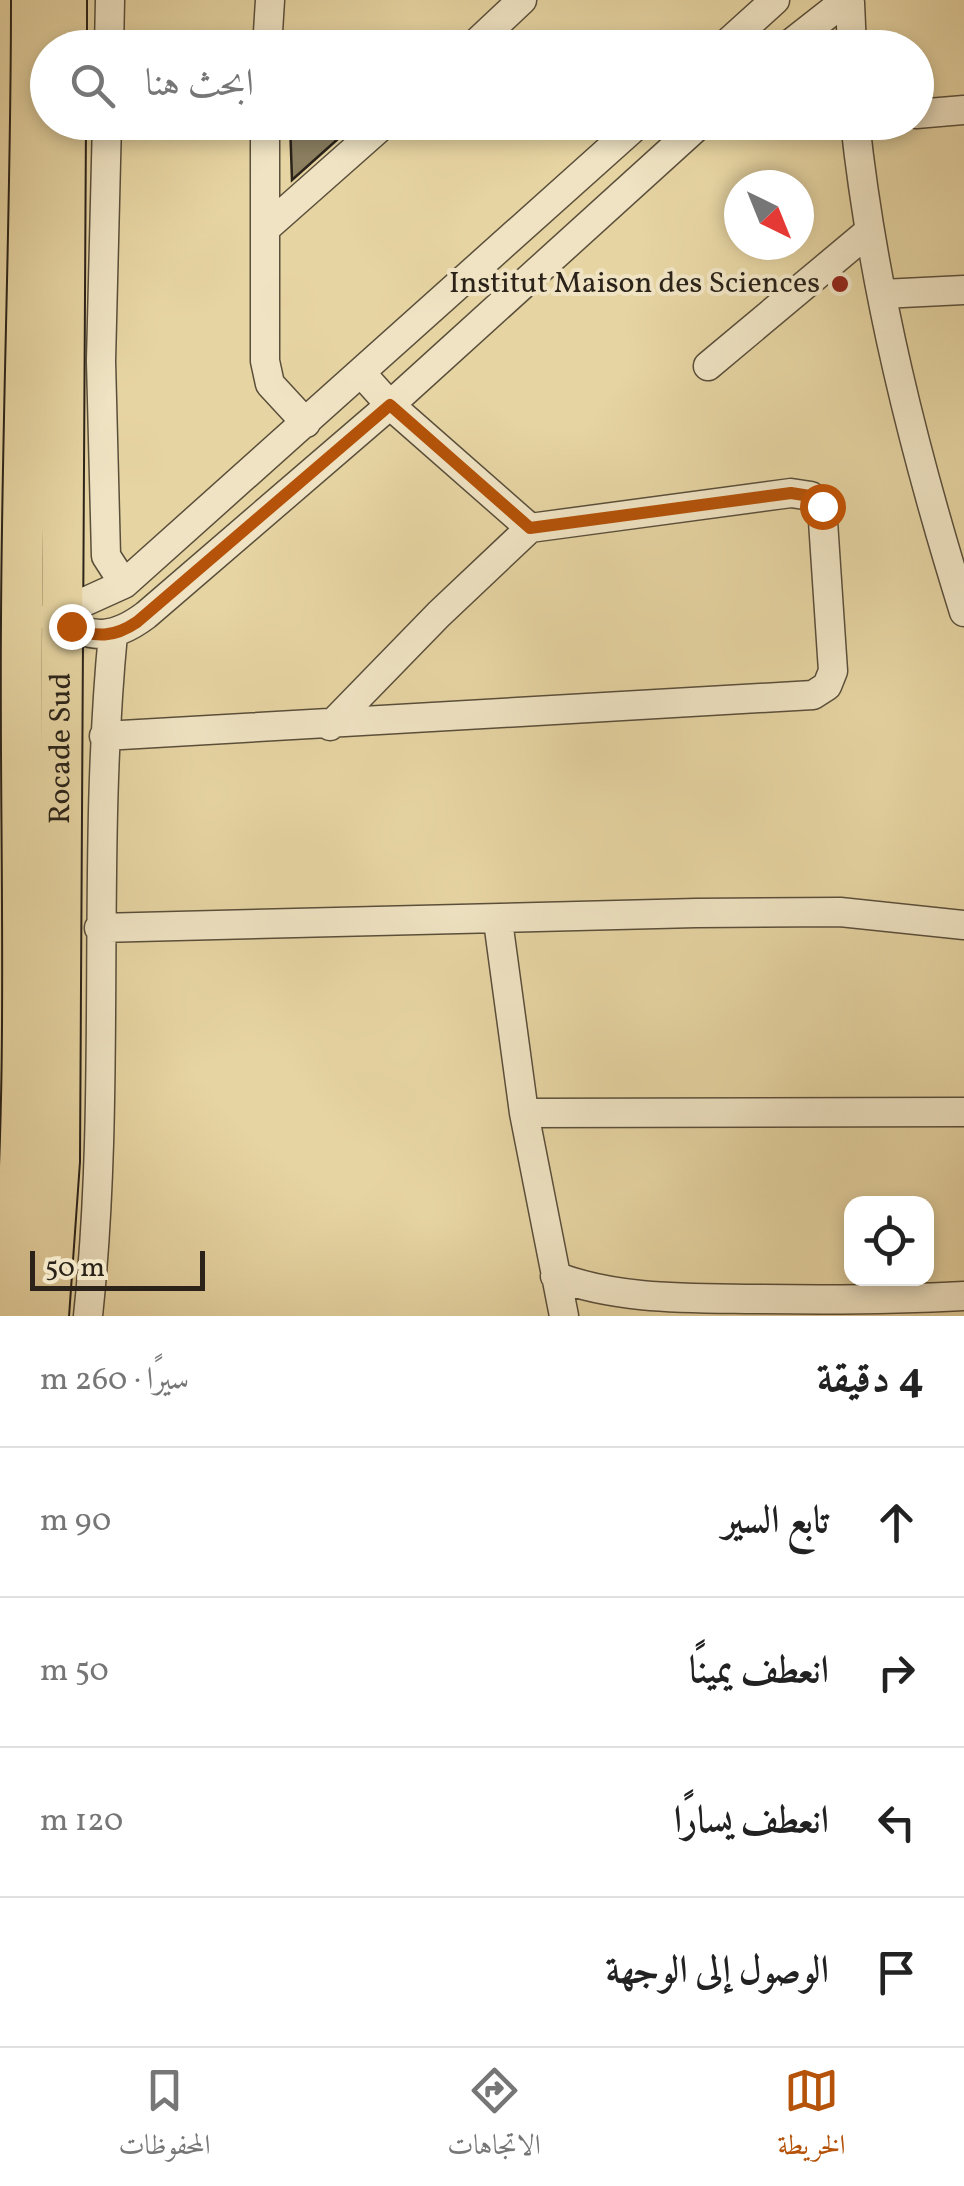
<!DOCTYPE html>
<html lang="ar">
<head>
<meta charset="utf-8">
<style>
  :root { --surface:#fff; --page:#f6f6f6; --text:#222; --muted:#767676; --line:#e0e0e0; --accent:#b45309 }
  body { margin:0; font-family:Vollkorn,Amiri,serif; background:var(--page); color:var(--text); direction:rtl }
  .controls { position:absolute; right:30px; bottom:30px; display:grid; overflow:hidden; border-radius:20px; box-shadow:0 5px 15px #0003 }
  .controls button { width:90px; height:90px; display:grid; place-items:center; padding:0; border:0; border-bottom:2px solid var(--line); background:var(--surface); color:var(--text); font:50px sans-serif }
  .compass { position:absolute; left:724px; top:170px; width:90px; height:90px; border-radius:50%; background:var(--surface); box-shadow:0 5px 15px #0003; rotate:137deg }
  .scale { position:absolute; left:30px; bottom:25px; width:175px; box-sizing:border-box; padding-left:10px; border:5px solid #2b2319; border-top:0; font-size:28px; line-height:35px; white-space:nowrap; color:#2b2319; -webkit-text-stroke:8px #efe3c3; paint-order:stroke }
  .stop { position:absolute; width:30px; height:30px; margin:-22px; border:8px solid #b45309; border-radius:50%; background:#fff }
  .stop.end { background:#b45309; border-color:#fff; box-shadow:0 2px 10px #0008 }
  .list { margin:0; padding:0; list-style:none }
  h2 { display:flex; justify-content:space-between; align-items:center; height:130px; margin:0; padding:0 40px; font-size:42px }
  h2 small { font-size:32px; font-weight:400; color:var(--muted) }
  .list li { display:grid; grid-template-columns:65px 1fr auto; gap:30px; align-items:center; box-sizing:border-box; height:150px; padding:0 40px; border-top:2px solid var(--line) }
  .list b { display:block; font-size:38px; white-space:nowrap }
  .list em { font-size:32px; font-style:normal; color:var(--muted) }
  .icon { flex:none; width:55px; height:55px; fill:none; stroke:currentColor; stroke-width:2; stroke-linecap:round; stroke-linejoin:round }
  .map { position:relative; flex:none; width:964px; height:1316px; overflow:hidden; direction:ltr }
  .search { position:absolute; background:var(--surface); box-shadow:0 5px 15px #0003; left:30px; right:30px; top:30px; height:110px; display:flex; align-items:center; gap:25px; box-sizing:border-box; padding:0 35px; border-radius:55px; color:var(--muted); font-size:38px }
  .sheet { height:730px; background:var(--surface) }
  nav { display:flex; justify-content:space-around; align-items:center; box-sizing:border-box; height:140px; border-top:2px solid var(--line); background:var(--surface); font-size:28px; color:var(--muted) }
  nav a { display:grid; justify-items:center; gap:5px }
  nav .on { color:var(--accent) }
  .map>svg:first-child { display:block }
  .building { fill:#8c7f60; stroke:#2b2319; stroke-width:2.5 }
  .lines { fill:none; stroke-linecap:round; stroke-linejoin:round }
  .minor-casing { stroke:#5a4f3b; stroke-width:31 }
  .highway-casing { stroke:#2b2319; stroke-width:44 }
  .minor { stroke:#efe3c3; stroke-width:28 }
  .highway { stroke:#e6d4a2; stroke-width:40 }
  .route { stroke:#b45309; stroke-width:12 }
  .poi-dot { fill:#8f2418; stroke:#efe3c3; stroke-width:4 }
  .labels { text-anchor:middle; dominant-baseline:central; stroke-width:8; stroke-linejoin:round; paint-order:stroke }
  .poi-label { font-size:30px; fill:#2b2319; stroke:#efe3c3; text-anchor:end }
  .street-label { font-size:30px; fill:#2b2319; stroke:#efe3c3 }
</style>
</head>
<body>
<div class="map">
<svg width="964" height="1316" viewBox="0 0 964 1316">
  <rect width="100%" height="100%" fill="#e6d4a2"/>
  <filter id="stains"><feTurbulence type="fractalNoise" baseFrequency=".002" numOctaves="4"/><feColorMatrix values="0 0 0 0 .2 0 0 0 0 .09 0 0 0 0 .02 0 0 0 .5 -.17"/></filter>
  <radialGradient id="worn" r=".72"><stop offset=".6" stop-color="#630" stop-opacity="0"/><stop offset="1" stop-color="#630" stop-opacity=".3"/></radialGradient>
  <path class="building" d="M290,122H357L292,180Z"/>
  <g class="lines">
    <defs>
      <path id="minor" d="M850,3L852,48
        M109,48L110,0
        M267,48L270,0
        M471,48L522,0
        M722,48L775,0
        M785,48L841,4
        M916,114L964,110
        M107,122L101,361L106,556L124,584
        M265,122V361L270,384L306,423
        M855,122C873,289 914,452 964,612
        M265,229L386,122
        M882,294L964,290
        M708,366L867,233
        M363,375L390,405L530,528
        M61,616C89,643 117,637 146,615L390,405L702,122
        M51,617L124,584L640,122
        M104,736L813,695L827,686L833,671L822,506L811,496L791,493L530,528L439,614L330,726
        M498,921L524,1113L564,1316
        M99,928L696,913L840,912L964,925
        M524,1113L964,1112
        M555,1276C617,1300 689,1298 755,1299C825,1300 894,1300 964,1296
        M88,1316C112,1090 91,861 113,634"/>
      <g id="highway">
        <path d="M66,48V0"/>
        <path d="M11,1316C31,1084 20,853 22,620C23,414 32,207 32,0"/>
        <path id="s1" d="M48,1316L59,1161L65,122"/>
      </g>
    </defs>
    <use href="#minor" class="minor-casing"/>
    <use href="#highway" class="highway-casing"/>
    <use href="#minor" class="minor"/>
    <use href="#highway" class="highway"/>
  </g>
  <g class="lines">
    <path class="route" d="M71,626C95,639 115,637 137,622L390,405L530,528L791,493L810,496L822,506"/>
  </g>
  <circle class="poi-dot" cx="840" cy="284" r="10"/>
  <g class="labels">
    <g class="poi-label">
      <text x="820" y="284">Institut Maison des Sciences</text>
    </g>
    <g class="street-label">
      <text stroke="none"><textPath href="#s1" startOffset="568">Rocade Sud</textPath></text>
    </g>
  </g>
  <rect width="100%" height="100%" filter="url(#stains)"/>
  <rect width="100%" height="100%" fill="url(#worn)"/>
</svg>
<div class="controls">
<button><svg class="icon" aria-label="locate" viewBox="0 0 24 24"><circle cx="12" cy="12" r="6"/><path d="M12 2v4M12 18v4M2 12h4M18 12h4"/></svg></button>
</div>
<svg class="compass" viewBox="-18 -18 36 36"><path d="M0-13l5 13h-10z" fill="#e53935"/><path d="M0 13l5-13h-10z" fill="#767676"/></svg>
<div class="scale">50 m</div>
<div class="stop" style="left:822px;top:506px"></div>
<div class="stop end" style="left:71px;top:626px"></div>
<div class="search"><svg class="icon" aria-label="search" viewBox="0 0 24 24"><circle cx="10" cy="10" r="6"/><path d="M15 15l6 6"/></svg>ابحث هنا</div>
</div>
<section class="sheet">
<h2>4 دقيقة<small>سيرًا · 260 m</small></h2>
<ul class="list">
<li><svg class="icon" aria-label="ahead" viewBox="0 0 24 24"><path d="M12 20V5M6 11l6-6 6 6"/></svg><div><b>تابع السير</b></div><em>90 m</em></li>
<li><svg class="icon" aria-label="right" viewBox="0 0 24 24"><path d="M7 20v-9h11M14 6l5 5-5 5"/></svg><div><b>انعطف يمينًا</b></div><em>50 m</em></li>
<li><svg class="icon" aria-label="left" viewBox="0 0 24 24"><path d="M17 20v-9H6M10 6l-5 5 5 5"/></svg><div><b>انعطف يسارًا</b></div><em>120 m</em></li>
<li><svg class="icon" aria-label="arrive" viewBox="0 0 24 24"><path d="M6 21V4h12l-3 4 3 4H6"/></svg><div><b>الوصول إلى الوجهة</b></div></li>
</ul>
</section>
<nav>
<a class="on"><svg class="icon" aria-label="map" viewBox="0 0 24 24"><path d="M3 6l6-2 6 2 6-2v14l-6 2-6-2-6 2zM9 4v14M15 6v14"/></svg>الخريطة</a>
<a><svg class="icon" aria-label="directions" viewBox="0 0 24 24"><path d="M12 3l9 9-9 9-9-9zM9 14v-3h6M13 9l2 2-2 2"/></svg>الاتجاهات</a>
<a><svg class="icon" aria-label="saved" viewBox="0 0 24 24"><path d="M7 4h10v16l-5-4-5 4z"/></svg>المحفوظات</a>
</nav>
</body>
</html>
